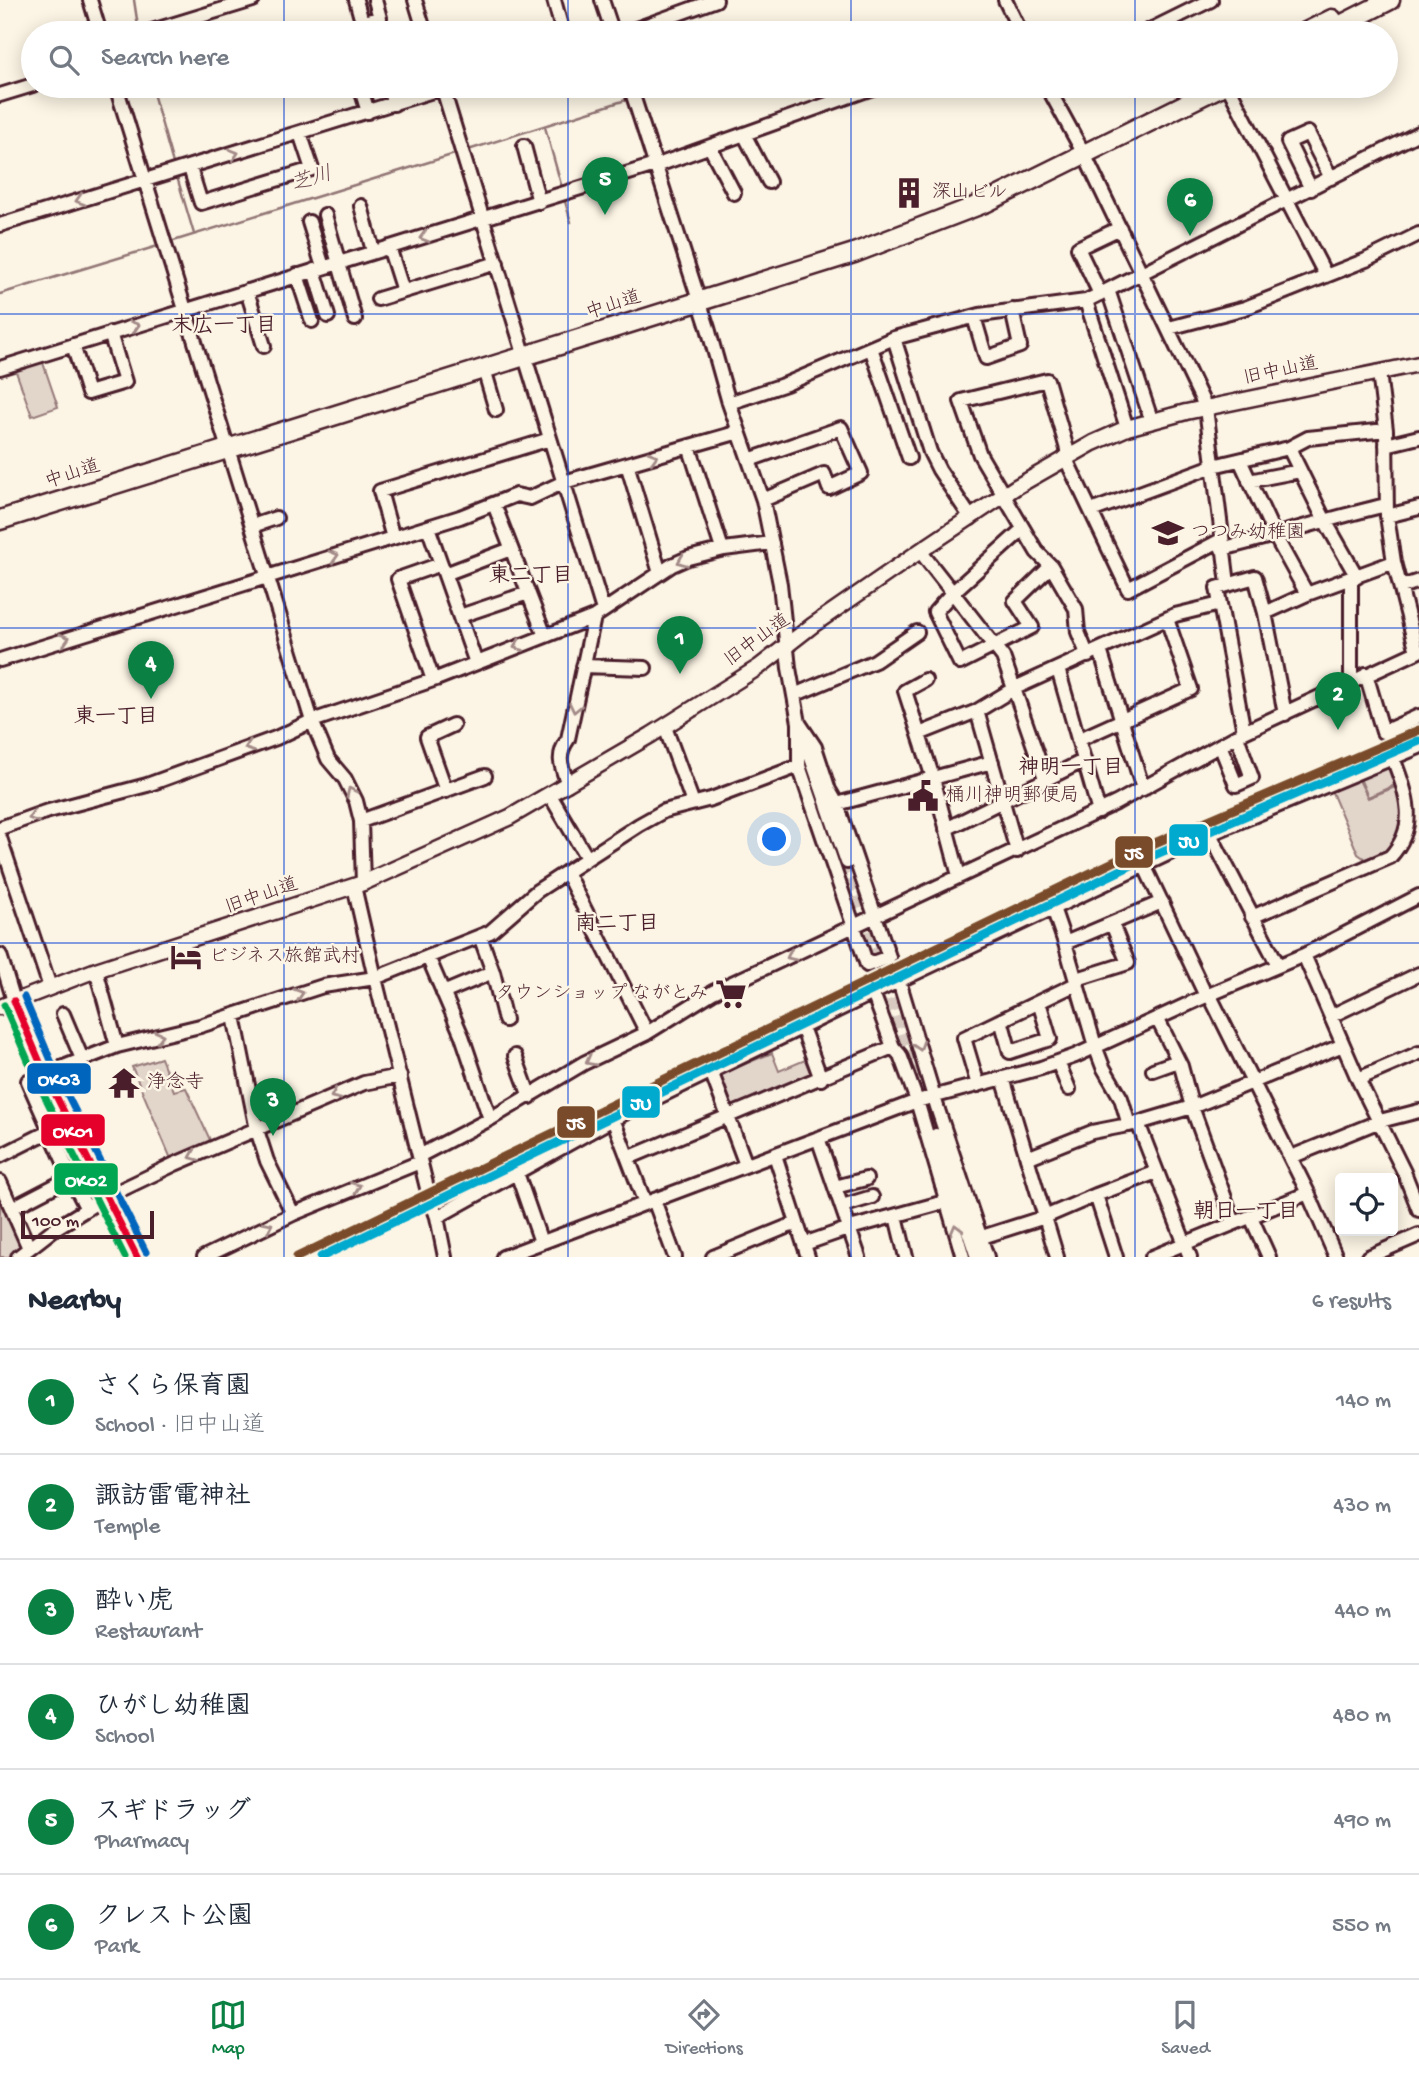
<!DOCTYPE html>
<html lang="en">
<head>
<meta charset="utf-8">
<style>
  :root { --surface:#fff; --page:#f6f6f7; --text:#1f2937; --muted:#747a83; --line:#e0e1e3; --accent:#0b8043 }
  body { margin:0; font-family:"Gochi Hand","Klee One",sans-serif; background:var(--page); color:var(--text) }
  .controls { position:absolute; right:21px; bottom:21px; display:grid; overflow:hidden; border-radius:7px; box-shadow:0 4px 18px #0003 }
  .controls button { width:63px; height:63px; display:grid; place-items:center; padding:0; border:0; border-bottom:2px solid var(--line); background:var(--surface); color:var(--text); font:35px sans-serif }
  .scale { position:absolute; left:21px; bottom:18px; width:133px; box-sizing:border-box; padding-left:7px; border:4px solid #4a1f2b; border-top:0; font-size:19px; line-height:24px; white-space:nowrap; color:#4a1f2b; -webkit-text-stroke:5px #fcf5e5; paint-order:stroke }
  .you { position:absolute; left:775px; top:840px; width:24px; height:24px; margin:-18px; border:5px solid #fff; border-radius:50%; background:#1a73e8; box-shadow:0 0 0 10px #1a73e833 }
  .badge { display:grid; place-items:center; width:46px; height:46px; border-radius:50%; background:var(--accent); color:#fff; font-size:23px; font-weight:700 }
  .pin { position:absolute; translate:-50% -58px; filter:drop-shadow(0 2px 4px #0008) }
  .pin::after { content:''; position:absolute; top:37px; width:24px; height:21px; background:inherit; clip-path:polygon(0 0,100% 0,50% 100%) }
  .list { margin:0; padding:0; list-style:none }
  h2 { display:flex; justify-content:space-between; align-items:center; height:91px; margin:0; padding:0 28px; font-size:30px }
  h2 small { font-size:23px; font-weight:400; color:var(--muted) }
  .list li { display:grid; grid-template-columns:46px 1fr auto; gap:21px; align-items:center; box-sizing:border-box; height:105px; padding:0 28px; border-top:2px solid var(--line) }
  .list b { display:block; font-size:26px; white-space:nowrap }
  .list p { margin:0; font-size:23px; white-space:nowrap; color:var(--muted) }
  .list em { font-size:23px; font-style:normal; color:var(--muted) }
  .icon { flex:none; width:38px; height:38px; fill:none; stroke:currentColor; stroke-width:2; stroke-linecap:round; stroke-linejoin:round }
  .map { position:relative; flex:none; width:1419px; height:1257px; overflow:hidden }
  .search { position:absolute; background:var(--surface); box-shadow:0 4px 18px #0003; left:21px; right:21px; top:21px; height:77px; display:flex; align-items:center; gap:18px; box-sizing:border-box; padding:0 24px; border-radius:38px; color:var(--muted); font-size:26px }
  .sheet { height:721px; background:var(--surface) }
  nav { display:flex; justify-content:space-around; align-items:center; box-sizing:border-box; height:98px; border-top:2px solid var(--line); background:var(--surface); font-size:19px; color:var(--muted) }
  nav a { display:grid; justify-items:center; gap:4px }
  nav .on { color:var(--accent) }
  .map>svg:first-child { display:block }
  .green { fill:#e2d5ca; stroke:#967a7a; stroke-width:2 }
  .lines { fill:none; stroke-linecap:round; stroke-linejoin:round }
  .stream { stroke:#917474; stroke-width:2.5 }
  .minor-tunnel { stroke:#d8cac0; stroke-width:12; stroke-dasharray:12 6; stroke-linecap:butt }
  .minor-casing { stroke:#4a1f2b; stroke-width:18 }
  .major-casing { stroke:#4a1f2b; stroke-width:19 }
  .highway-casing { stroke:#4a1f2b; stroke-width:23 }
  .minor { stroke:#fcf5e5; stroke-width:12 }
  .major { stroke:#fcf5e5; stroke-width:14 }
  .highway { stroke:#fcf5e5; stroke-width:18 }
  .bus-1-casing { stroke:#fcf5e5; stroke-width:12 }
  .bus-2-casing { stroke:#fcf5e5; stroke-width:12 }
  .bus-3-casing { stroke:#fcf5e5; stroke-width:12 }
  .bus-1 { stroke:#e4002b; stroke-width:7 }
  .bus-2 { stroke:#00a651; stroke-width:7 }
  .bus-3 { stroke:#0065bd; stroke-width:7 }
  .rail-1-casing { stroke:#fcf5e5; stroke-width:14 }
  .rail-2-casing { stroke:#fcf5e5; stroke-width:14 }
  .rail-1 { stroke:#7a4b2a; stroke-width:9 }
  .rail-2 { stroke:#00a9ce; stroke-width:9 }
  .oneway { stroke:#a38a88 }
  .grid { fill:none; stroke:#1d4ed8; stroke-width:2; stroke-opacity:0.55 }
  .labels { text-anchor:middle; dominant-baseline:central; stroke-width:5; stroke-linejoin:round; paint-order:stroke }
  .poi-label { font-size:19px; fill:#4a1f2b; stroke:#fcf5e5; text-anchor:start }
  .street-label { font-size:19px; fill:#4a1f2b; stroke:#fcf5e5 }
  .water-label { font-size:21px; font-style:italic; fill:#6d4950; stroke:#fcf5e5 }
  .neighbourhood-label { font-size:21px; font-weight:bold; fill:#4a1f2b; stroke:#fcf5e5 }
  .line-badge { stroke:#fcf5e5; stroke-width:2.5 }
  .badge-label { font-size:19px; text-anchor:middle; font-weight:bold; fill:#fff }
</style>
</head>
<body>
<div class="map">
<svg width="1419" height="1257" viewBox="0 0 1419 1257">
  <rect width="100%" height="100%" fill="#fcf5e5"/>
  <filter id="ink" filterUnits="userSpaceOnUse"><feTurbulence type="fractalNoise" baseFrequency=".0143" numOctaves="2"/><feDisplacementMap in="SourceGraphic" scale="14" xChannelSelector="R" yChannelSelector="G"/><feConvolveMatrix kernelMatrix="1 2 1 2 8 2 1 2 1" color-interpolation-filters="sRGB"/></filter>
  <g filter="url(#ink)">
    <path class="green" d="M41,357L58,407L32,416L14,366Z
      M1388,765L1397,784L1368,797L1359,776Z
      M1358,778L1368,798L1400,785C1405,802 1406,836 1390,848C1383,853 1373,856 1365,859L1358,854L1331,790Z
      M772,1053L779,1071L805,1060L812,1077L733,1110L718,1075Z
      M161,1058L174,1091L186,1088L211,1142L171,1159L132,1067Z
      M0,1197L22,1250L13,1257H0Z"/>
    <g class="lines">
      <path class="stream" d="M134,0L139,33
        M151,86L174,167
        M545,127L562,188
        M465,151L629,99
        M177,177L194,234
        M564,198L571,222
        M167,243L458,153
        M0,294L161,245"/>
      <path class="minor-tunnel" d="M847,862L935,1132"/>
      <defs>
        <path id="minor" d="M90,0L100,33
          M356,0L362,22L380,18L375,0
          M415,0L425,33
          M554,0L563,33
          M602,0L613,33
          M1005,0L1021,33
          M145,33L253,0
          M625,33L716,0
          M1144,33L1211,0
          M116,86L312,721L328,759L345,779L356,801L361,821L363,883
          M360,86L368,112
          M388,86L394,104
          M442,86L522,347
          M630,86L708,328L729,403L763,500L780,584L789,668L799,723L847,862
          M1047,86L1084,154L1206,408L1228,584
          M1228,86L1326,276
          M0,95L33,85
          M744,134L769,182
          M524,146L539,202
          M710,147L734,193
          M655,166L878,86
          M190,168L201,203L312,169L300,133
          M1311,189L1288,142L1308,133L1331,178
          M361,206L373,251
          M325,215L355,319
          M309,222L323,267
          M0,225L449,86
          M389,247L403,291
          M314,270L328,316
          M297,275L312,321
          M1108,290L1152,422
          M247,291L264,346
          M1100,294L1078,248L1120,228
          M378,299L497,263
          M1086,301L1127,428
          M974,317L986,358L1020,346L1012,310
          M1169,328L1245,308L1366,260L1419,234
          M894,338L930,452L939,470L971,518
          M73,345L88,393L125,382L110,333
          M871,348L909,458
          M525,357L603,610
          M0,368L655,165
          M484,369L496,410
          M1379,372L1386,430L1387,516L1394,562L1417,652
          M729,403L786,384L894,338L980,315L1086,301L1419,133
          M1386,445L1419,437
          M689,446L722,549
          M1289,448L1324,519L1357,577
          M1069,456L1047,380L961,401L980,455L1037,552L1051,566L1076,609L1078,632L1088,656
          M1065,457L1128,589L1221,540
          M749,460L841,428L861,473L829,488L824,474L763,500
          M1240,460L1275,536L1307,594
          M627,464L660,573
          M1249,481L1300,471
          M494,504L545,636
          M1091,511L1213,466L1289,448L1308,438L1386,430
          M1387,516L1419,508
          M252,526L276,518
          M428,527L476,663
          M1023,529L952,593L935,612L960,663L1032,627L1015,601L1051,566
          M393,538L380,491L550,439
          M1222,549C1277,535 1331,518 1386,505
          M920,551L1003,657L1045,778
          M445,574L511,549
          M1351,579V681
          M1401,587L1419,581
          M1265,613L1307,594L1394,562
          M460,616L528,593
          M1100,650L1143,789
          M0,660L460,517L516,495L530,498L564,482L739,432
          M583,666L645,668
          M1058,669L1099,812
          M1366,674L1383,732L1419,716
          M433,680L398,579L441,564
          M925,680L905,691L933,778L959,876
          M794,695L875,661L917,632
          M977,711L1017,851
          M799,723L815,747L829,790L837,804L889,957L867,965L799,766Z
          M665,727L693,803
          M1244,732L1217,588L1255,577L1265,613L1285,714
          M919,734L977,711L1015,688L1175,615L1220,604
          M1078,740L1191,689L1167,619
          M1220,745L1236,785L1252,778L1237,736
          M568,784C561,766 556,756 568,739L594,617
          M446,791L427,737L453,725
          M550,795L587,858
          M837,804L992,762
          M361,821L485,776
          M0,828L45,812L147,785L276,738L312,721L436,679L594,617L672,565L688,558L724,549L772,543
          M946,829L1083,761
          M1210,834L1278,965
          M0,838L50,987
          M1144,865L1206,996
          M566,872L647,1033
          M354,886L375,978L428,1192L437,1217L445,1257
          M1053,908L1065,943L1162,902
          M1252,917L1390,857C1419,826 1407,795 1393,758
          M480,936L493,972L505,1020
          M1065,943L1095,1046L1103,1067L1121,1098L1129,1125
          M0,955L14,1001
          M1304,955L1358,1079L1404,1172L1419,1210
          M428,957L462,1036L490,1119
          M96,970L117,1046
          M1077,979L1128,963L1112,924
          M899,981L938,1110L987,1257
          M443,993L493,972
          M873,993L893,1047L900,1055L917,1101L963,1257
          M1209,994L1308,1193L1336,1257
          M63,1014L82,1059
          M234,1016L257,1130L267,1161L293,1214
          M1331,1016L1419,974
          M1157,1018L1181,1066L1192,1107L1234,1223
          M1001,1020L1010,1052L1050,1039L1039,1002
          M802,1027L821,1079
          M515,1056L530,1097
          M1058,1062L1069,1089
          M1153,1070L1178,1061
          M711,1071L746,1165
          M1003,1078L1057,1257
          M1358,1079L1419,1053
          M978,1085L964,1038L1078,983
          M613,1119L645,1203
          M1138,1123L1190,1257
          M936,1135L977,1257
          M818,1138L859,1257
          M775,1155L808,1257
          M0,1156L68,1122
          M419,1156L490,1119L584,1063L647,1033L713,992L1116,803L1244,732L1419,651
          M1291,1157L1380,1121L1419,1111
          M628,1158L893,1047
          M1027,1158L1092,1132L1138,1123L1192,1107L1343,1045
          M517,1173L541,1242
          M0,1182L29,1248
          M835,1187L866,1179
          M1096,1195L1116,1257
          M654,1200L675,1257
          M842,1206L872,1197
          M12,1208L91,1167
          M87,1209L71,1178L28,1081L117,1046L200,1026L323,986L375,978L490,932L537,891L639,825L664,811L711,799L799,766
          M896,1216L906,1257
          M437,1217L613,1119L873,993L1210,834L1419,747
          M1251,1217L1269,1257
          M982,1237L1045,1217L1096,1195L1157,1172
          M804,1244L850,1228L948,1201
          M18,1257L54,1229L106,1197L175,1164L364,1083L400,1076
          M204,1257L293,1214L420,1162
          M503,1257L917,1101L1041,1068L1075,1056L1206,996L1304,955L1419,896
          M713,1257L796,1223
          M1152,1257L1308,1193
          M1368,1257L1419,1235"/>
        <path id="major" d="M14,1001L45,1074L137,1257
          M0,1007L96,970L363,883L510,817L651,735L759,667L813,625L920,551L1016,487L1093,443L1127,428L1186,412L1419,364"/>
        <path id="highway" d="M1304,33L1332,19
          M1325,33L1390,0
          M0,520L854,253L987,202L1222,86"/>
      </defs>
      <use href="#minor" class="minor-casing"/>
      <use href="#major" class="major-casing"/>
      <use href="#highway" class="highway-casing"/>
      <use href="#minor" class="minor"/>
      <use href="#major" class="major"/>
      <use href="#highway" class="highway"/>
      <defs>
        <path id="bus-1" d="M14,1001L45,1074L137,1257"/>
        <path id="bus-2" d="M4,1005L36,1079L125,1257"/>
        <path id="bus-3" d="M24,997L55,1070L146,1252"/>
      </defs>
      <use href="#bus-1" class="bus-1-casing"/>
      <use href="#bus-2" class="bus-2-casing"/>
      <use href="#bus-3" class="bus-3-casing"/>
      <use href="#bus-1" class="bus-1"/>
      <use href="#bus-2" class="bus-2"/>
      <use href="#bus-3" class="bus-3"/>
      <defs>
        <path id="rail-1" d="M297,1257L1136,851L1419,730"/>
        <path id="rail-2" d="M321,1257L1140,861L1419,741"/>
      </defs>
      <use href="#rail-1" class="rail-1-casing"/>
      <use href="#rail-2" class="rail-2-casing"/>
      <use href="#rail-1" class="rail-1"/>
      <use href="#rail-2" class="rail-2"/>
    </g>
    <defs><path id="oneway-chevron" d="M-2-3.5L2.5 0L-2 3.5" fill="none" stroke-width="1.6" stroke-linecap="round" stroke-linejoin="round" transform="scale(1.75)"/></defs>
    <g class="oneway">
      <use href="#oneway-chevron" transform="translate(234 154) rotate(-17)"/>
      <use href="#oneway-chevron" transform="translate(80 200) rotate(163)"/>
      <use href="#oneway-chevron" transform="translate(424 237) rotate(164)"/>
      <use href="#oneway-chevron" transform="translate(135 326) rotate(-17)"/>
      <use href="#oneway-chevron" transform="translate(653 457) rotate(-16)"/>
      <use href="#oneway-chevron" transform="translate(334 556) rotate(-17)"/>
      <use href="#oneway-chevron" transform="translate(682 561) rotate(158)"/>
      <use href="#oneway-chevron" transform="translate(65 639) rotate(-17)"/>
      <use href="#oneway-chevron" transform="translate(518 646) rotate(159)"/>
      <use href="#oneway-chevron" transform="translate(575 708) rotate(102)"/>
      <use href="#oneway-chevron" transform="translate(249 747) rotate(160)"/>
      <use href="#oneway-chevron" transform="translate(351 792) rotate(-116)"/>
      <use href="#oneway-chevron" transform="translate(33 817) rotate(160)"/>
      <use href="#oneway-chevron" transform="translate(791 956) rotate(155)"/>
      <use href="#oneway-chevron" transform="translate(299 994) rotate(-18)"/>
      <use href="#oneway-chevron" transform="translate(159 1036) rotate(-14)"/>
      <use href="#oneway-chevron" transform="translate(919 1046) rotate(73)"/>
      <use href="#oneway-chevron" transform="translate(590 1061) rotate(152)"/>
      <use href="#oneway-chevron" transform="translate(335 1095) rotate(156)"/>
      <use href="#oneway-chevron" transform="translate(194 1156) rotate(157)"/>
      <use href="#oneway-chevron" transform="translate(356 1187) rotate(-21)"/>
      <use href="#oneway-chevron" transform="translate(268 1226) rotate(-26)"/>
      <use href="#oneway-chevron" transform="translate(956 1229) rotate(-105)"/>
    </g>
  </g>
  <path class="grid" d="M284,0V33M568,0V33M851,0V33M1135,0V33M284,86V1257M568,86V1257M851,86V1257M1135,86V1257M0,314H1419M0,628H1419M0,943H1419"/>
  <defs>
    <symbol id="building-bare" viewBox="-9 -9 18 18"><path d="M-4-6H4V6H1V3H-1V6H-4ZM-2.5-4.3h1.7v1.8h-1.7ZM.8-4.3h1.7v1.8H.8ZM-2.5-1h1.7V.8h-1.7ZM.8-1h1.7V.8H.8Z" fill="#4a1f2b" stroke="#fcf5e5" stroke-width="2.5" paint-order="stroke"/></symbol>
    <symbol id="school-bare" viewBox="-9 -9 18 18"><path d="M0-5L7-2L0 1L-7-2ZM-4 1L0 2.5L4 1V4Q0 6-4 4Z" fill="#4a1f2b" stroke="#fcf5e5" stroke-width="2.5" paint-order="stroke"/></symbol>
    <symbol id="civic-bare" viewBox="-9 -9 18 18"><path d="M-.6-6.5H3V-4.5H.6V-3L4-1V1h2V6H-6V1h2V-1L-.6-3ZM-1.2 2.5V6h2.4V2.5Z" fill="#4a1f2b" stroke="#fcf5e5" stroke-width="2.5" paint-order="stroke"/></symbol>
    <symbol id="hotel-bare" viewBox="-9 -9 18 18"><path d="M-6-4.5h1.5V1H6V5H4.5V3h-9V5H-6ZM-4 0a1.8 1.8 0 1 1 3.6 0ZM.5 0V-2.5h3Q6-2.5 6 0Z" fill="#4a1f2b" stroke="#fcf5e5" stroke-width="2.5" paint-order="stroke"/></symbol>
    <symbol id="supermarket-bare" viewBox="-9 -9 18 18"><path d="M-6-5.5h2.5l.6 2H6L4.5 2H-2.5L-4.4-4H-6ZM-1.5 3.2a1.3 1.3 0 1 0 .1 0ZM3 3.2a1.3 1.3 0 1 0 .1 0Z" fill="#4a1f2b" stroke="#fcf5e5" stroke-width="2.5" paint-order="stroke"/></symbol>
    <symbol id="temple-bare" viewBox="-9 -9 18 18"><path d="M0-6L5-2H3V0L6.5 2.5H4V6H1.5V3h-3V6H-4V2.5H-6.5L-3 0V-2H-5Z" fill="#4a1f2b" stroke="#fcf5e5" stroke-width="2.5" paint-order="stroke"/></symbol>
  </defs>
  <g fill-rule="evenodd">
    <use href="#building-bare" x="887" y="171" width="44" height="44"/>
    <use href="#school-bare" x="1146" y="511" width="44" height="44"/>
    <use href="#civic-bare" x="901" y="774" width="44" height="44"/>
    <use href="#hotel-bare" x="164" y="935" width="44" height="44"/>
    <use href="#supermarket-bare" x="709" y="972" width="44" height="44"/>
    <use href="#temple-bare" x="102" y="1061" width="44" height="44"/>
  </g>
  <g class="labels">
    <g class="poi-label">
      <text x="932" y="193">深山ビル</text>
      <text x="1191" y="533">つつみ幼稚園</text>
      <text x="946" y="796">桶川神明郵便局</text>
      <text x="209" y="957">ビジネス旅館武村</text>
      <text x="708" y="994" text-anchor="end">タウンショップ ながとみ</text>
      <text x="147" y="1083">浄念寺</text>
    </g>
    <g class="street-label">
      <text transform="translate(614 306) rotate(-18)">中山道</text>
      <text transform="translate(1281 372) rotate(-12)">旧中山道</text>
      <text transform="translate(73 475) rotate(-18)">中山道</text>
      <text transform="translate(758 641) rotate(-36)">旧中山道</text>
      <text transform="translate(262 897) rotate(-19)">旧中山道</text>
    </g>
    <g class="water-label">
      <text transform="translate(312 181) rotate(-17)">芝川</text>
    </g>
    <g class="neighbourhood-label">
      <text x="224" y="327">末広一丁目</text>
      <text x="531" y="577">東二丁目</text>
      <text x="116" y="718">東一丁目</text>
      <text x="1071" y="769">神明一丁目</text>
      <text x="617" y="925">南二丁目</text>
      <text x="1246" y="1213">朝日一丁目</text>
    </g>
  </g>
  <g class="line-badge">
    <rect x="1168" y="823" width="41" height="34" rx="7" fill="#00a9ce"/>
    <rect x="1114" y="835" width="40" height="34" rx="7" fill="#7a4b2a"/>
    <rect x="26" y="1062" width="66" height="33" rx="7" fill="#0065bd"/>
    <rect x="621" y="1085" width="40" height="34" rx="7" fill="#00a9ce"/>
    <rect x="556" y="1105" width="40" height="34" rx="7" fill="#7a4b2a"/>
    <rect x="40" y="1113" width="66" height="34" rx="7" fill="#e4002b"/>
    <rect x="53" y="1162" width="66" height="34" rx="7" fill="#00a651"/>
  </g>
  <g class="badge-label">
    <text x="1189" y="847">JU</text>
    <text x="1134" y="859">JS</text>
    <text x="59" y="1085">OK03</text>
    <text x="641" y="1109">JU</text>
    <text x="576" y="1129">JS</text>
    <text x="73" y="1137">OK01</text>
    <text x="86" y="1186">OK02</text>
  </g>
</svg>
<div class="controls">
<button><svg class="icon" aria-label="locate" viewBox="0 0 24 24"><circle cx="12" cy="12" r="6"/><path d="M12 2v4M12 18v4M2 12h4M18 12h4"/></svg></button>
</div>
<div class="scale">100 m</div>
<div class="you"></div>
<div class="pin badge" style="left:680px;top:674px">1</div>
<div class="pin badge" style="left:1338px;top:730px">2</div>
<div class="pin badge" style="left:273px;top:1136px">3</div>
<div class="pin badge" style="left:151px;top:699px">4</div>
<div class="pin badge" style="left:605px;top:215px">5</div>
<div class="pin badge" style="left:1190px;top:236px">6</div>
<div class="search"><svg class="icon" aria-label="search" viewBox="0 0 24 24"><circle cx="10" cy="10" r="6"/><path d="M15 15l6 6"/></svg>Search here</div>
</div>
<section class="sheet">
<h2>Nearby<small>6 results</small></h2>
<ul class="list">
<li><span class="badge">1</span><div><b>さくら保育園</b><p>School · 旧中山道</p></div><em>140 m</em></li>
<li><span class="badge">2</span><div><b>諏訪雷電神社</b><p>Temple</p></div><em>430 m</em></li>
<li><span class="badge">3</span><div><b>酔い虎</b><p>Restaurant</p></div><em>440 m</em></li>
<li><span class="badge">4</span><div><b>ひがし幼稚園</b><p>School</p></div><em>480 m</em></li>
<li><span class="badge">5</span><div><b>スギドラッグ</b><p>Pharmacy</p></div><em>490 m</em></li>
<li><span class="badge">6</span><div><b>クレスト公園</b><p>Park</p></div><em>550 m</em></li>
</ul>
</section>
<nav>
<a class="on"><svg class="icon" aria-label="map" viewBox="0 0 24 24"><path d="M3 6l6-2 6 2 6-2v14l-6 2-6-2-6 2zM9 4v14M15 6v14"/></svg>Map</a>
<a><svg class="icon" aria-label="directions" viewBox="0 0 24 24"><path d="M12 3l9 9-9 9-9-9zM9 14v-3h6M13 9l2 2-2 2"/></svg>Directions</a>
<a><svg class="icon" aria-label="saved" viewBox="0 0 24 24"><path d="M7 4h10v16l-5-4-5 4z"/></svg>Saved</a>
</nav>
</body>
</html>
